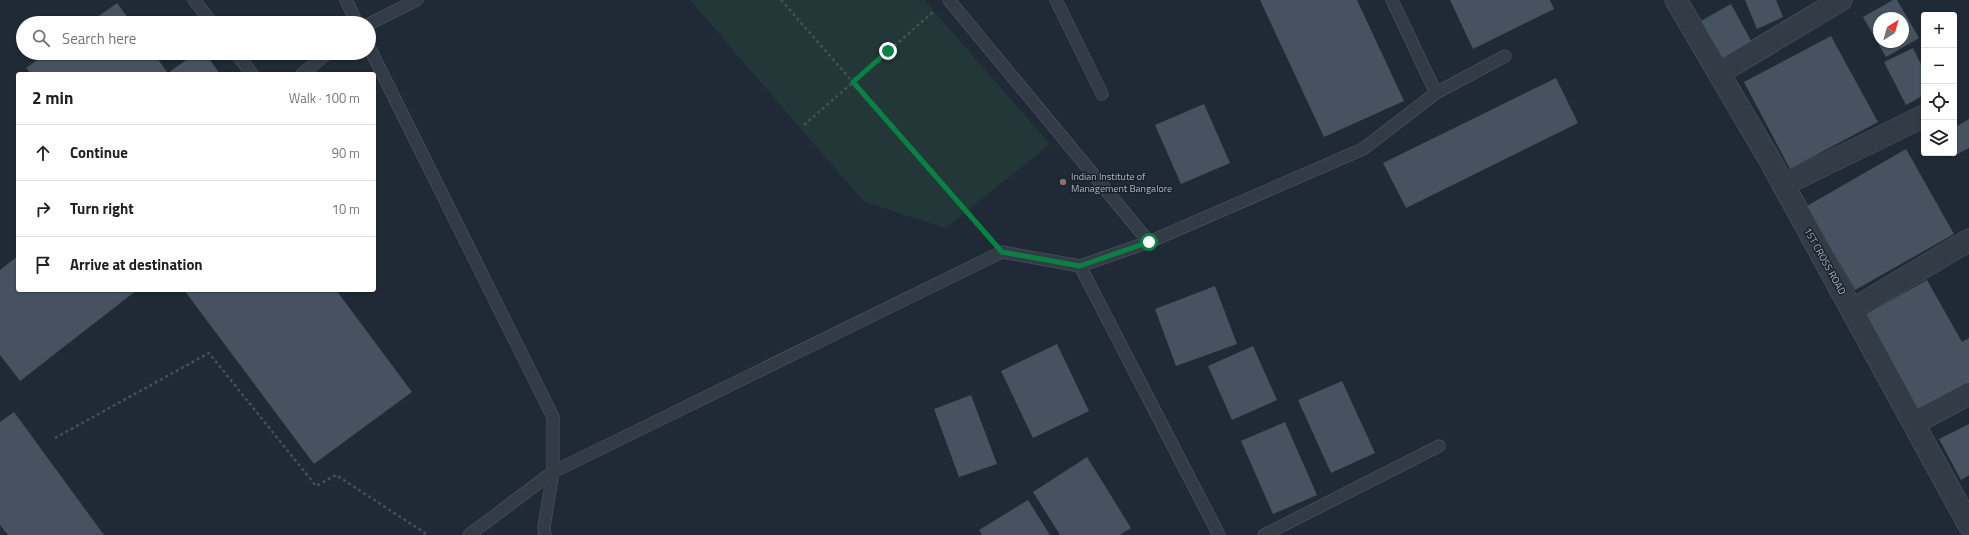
<!DOCTYPE html>
<html lang="en">
<head>
<meta charset="utf-8">
<style>
  :root { --surface:#fff; --page:#f2f2f2; --text:#202124; --muted:#757577; --line:#e0e0e0 }
  body { margin:0; font-family:"Titillium Web",sans-serif; background:var(--page); color:var(--text) }
  .controls { position:absolute; right:12px; top:12px; display:grid; overflow:hidden; border-radius:4px; box-shadow:0 1px 3px #0004 }
  .controls button { width:36px; height:36px; display:grid; place-items:center; padding:0; border:0; border-bottom:1px solid var(--line); background:var(--surface); color:var(--text); font:20px sans-serif }
  .compass { position:absolute; left:1873px; top:12px; width:36px; height:36px; border-radius:50%; background:var(--surface); box-shadow:0 1px 3px #0004; rotate:37deg }
  .stop { position:absolute; width:12px; height:12px; margin:-9px; border:3px solid #0b8043; border-radius:50%; background:#fff }
  .stop.end { background:#0b8043; border-color:#fff; box-shadow:0 1px 4px #0008 }
  .list { margin:0; padding:0; list-style:none }
  h2 { display:flex; justify-content:space-between; align-items:center; height:52px; margin:0; padding:0 16px; font-size:17px }
  h2 small { font-size:13px; font-weight:400; color:var(--muted) }
  .list li { display:grid; grid-template-columns:26px 1fr auto; gap:12px; align-items:center; box-sizing:border-box; height:56px; padding:0 16px; border-top:1px solid var(--line) }
  .list b { display:block; font-size:15px; white-space:nowrap }
  .list em { font-size:13px; font-style:normal; color:var(--muted) }
  .icon { flex:none; width:22px; height:22px; fill:none; stroke:currentColor; stroke-width:2; stroke-linecap:round; stroke-linejoin:round }
  .map { position:relative; flex:none; width:1969px; height:535px; overflow:hidden }
  .search { position:absolute; background:var(--surface); box-shadow:0 1px 3px #0004; left:16px; top:16px; width:360px; height:44px; display:flex; align-items:center; gap:10px; box-sizing:border-box; padding:0 14px; border-radius:22px; color:var(--muted); font-size:15px }
  .panel { position:absolute; background:var(--surface); box-shadow:0 1px 3px #0004; left:16px; top:72px; width:360px; height:220px; border-radius:4px }
  .map>svg:first-child { display:block }
  .park { fill:#233738 }
  .building { fill:#465260; fill-rule:evenodd }
  .lines { fill:none; stroke-linecap:round; stroke-linejoin:round }
  .lane-casing { stroke:#515a64; stroke-width:13 }
  .street-casing { stroke:#515a64; stroke-width:23 }
  .path { stroke:#3f5354; stroke-width:2.5; stroke-dasharray:3 3; stroke-linecap:butt }
  .lane { stroke:#333c46; stroke-width:12 }
  .street { stroke:#333c46; stroke-width:22 }
  .route { stroke:#0b8043; stroke-width:5 }
  .education-dot { fill:#8d6e63; stroke:#19212b; stroke-width:1.5 }
  .labels { text-anchor:middle; dominant-baseline:central; stroke-width:3; stroke-linejoin:round; paint-order:stroke }
  .poi-label { font-size:10px; fill:#adb7c3; stroke:#19212b; text-anchor:start }
  .street-label { font-size:10px; fill:#adb7c3; stroke:#19212b }
</style>
</head>
<body>
<div class="map">
<svg width="1969" height="535" viewBox="0 0 1969 535">
  <rect width="100%" height="100%" fill="#202a36"/>
  <path class="park" d="M690,0H924L1050,144L946,228L864,202Z"/>
  <path class="building" d="M1260,0H1357L1404,101L1324,137Z
    M1450,0H1550L1554,9L1473,49Z
    M1745,0H1776L1783,17L1757,29Z
    M1893,0H1897L1919,38L1886,57L1863,17ZM1879,18H1903V42H1879Z
    M117,3L132,23H89Z
    M1731,4L1755,48L1723,65L1699,22Z
    M1831,36L1878,122L1790,169L1744,82Z
    M1913,48L1924,70V95L1906,105L1884,62Z
    M47,53H153L168,73L196,53H205L220,74H31L26,68Z
    M1556,78L1578,123L1406,208L1383,163Z
    M1204,104L1230,163L1181,184L1155,125Z
    M1969,119V148L1952,157L1950,153H1954V128Z
    M1906,149L1954,234L1855,290L1807,206Z
    M18,256V290H137L20,381L0,355V270Z
    M1927,280L1962,342L1969,338V386L1918,414L1863,316Z
    M1215,286L1237,344L1176,366L1155,309Z
    M184,290H336L412,392L314,464Z
    M1057,344L1089,411L1033,438L1001,371Z
    M1253,346L1277,400L1232,420L1208,366Z
    M1342,381L1375,453L1331,473L1298,400Z
    M971,395L997,464L959,477L934,409Z
    M14,412L104,535H8L0,525V422Z
    M1285,422L1317,495L1273,514L1241,441Z
    M1969,424V475L1961,480L1939,439Z
    M1087,457L1131,528L1120,535H1060L1033,492Z
    M1028,500L1050,535H982L979,530Z"/>
  <g class="lines">
    <defs>
      <path id="lane" d="M194,0L212,23
        M346,0L357,23
        M1056,0L1102,94
        M369,24L417,0
        M369,47L553,417V472L544,527L545,535
        M236,53L252,74
        M302,74L328,53
        M1436,93L1505,56
        M1149,242L1363,149L1436,93L1392,0
        M1080,266L1219,535
        M469,535L553,472L1002,252L1080,266L1149,242L949,0
        M1264,535L1439,446"/>
      <path id="street" d="M1676,0L1771,162L1969,525
        M1719,73L1841,0
        M1783,185L1924,116
        M1852,310L1969,240
        M1914,423L1969,394"/>
    </defs>
    <use href="#lane" class="lane-casing"/>
    <use href="#street" class="street-casing"/>
    <path class="path" d="M781,0L987,235
      M804,125L933,12
      M55,438L209,353L316,486L336,475L428,535"/>
    <use href="#lane" class="lane"/>
    <use href="#street" class="street"/>
  </g>
  <g class="lines">
    <path class="route" d="M888,51L853,82L1002,252L1080,266L1149,242"/>
  </g>
  <circle class="education-dot" cx="1063" cy="182" r="4"/>
  <g class="labels">
    <g class="poi-label">
      <text x="1071" y="176">Indian Institute of<tspan x="1071" dy="12">Management Bangalore</tspan></text>
    </g>
    <g class="street-label">
      <text transform="translate(1825 261) rotate(61)">1ST CROSS ROAD</text>
    </g>
  </g>
</svg>
<div class="controls">
<button>+</button>
<button>−</button>
<button><svg class="icon" aria-label="locate" viewBox="0 0 24 24"><circle cx="12" cy="12" r="6"/><path d="M12 2v4M12 18v4M2 12h4M18 12h4"/></svg></button>
<button><svg class="icon" aria-label="layers" viewBox="0 0 24 24"><path d="M12 4l9 5-9 5-9-5zM3 14l9 5 9-5"/></svg></button>
</div>
<svg class="compass" viewBox="-18 -18 36 36"><path d="M0-13l5 13h-10z" fill="#e53935"/><path d="M0 13l5-13h-10z" fill="#757577"/></svg>
<div class="stop" style="left:1149px;top:242px"></div>
<div class="stop end" style="left:888px;top:51px"></div>
<div class="search"><svg class="icon" aria-label="search" viewBox="0 0 24 24"><circle cx="10" cy="10" r="6"/><path d="M15 15l6 6"/></svg>Search here</div>
<section class="panel">
<h2>2 min<small>Walk · 100 m</small></h2>
<ul class="list">
<li><svg class="icon" aria-label="ahead" viewBox="0 0 24 24"><path d="M12 20V5M6 11l6-6 6 6"/></svg><div><b>Continue</b></div><em>90 m</em></li>
<li><svg class="icon" aria-label="right" viewBox="0 0 24 24"><path d="M7 20v-9h11M14 6l5 5-5 5"/></svg><div><b>Turn right</b></div><em>10 m</em></li>
<li><svg class="icon" aria-label="arrive" viewBox="0 0 24 24"><path d="M6 21V4h12l-3 4 3 4H6"/></svg><div><b>Arrive at destination</b></div></li>
</ul>
</section>
</div>
</body>
</html>
